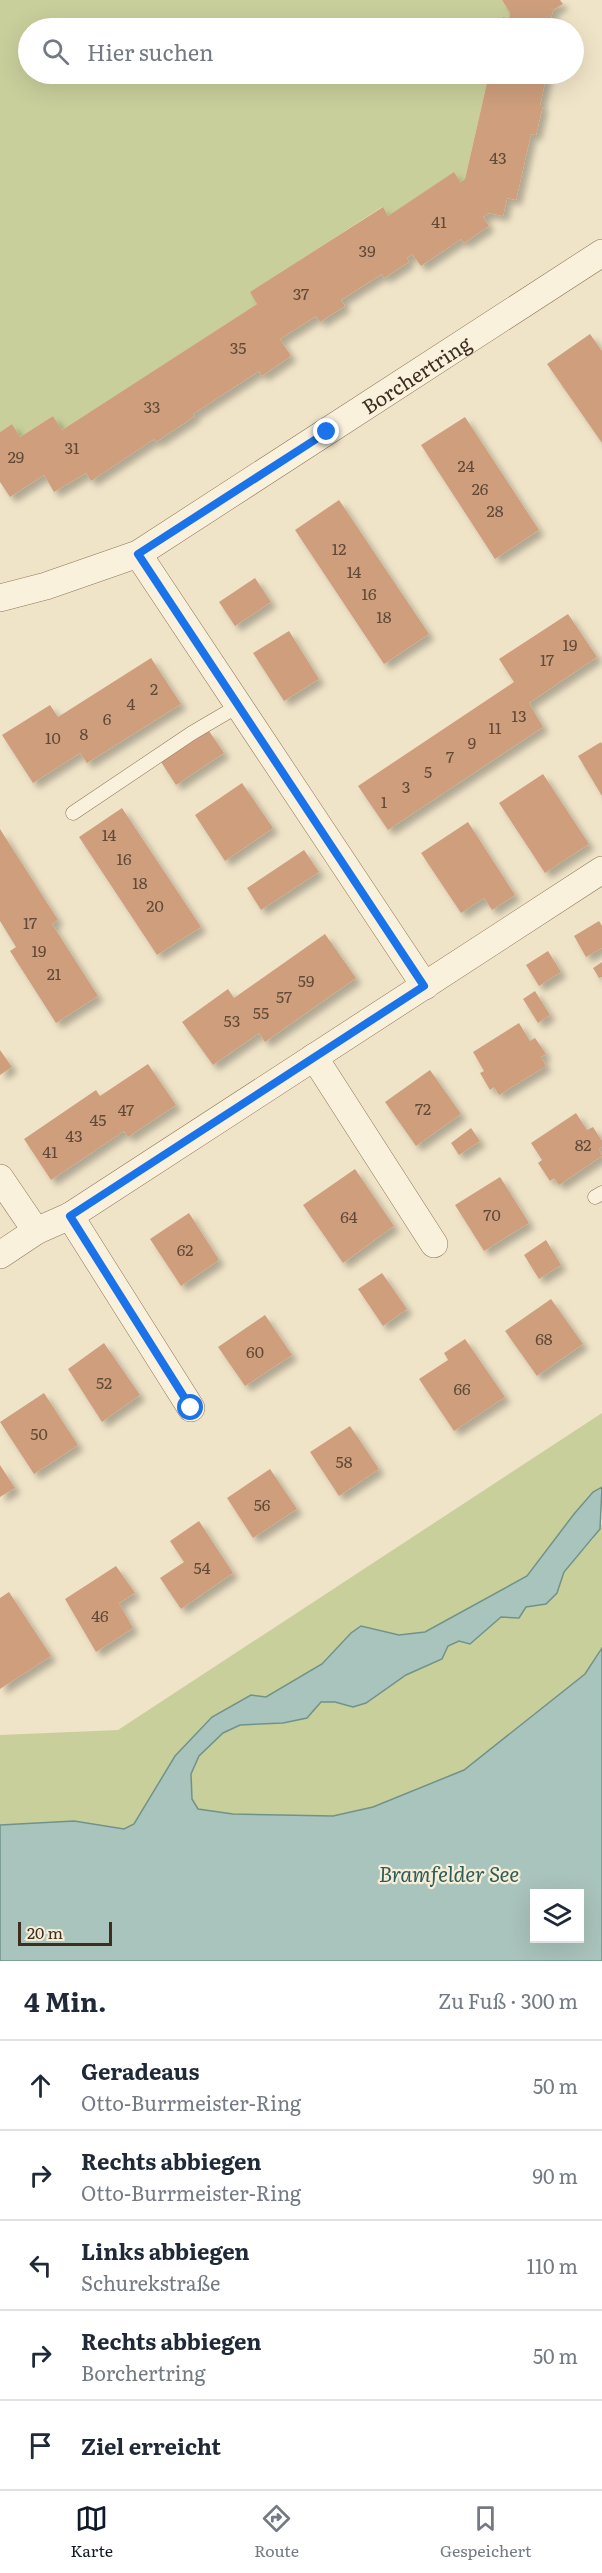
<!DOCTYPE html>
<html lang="de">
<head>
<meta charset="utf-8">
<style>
  :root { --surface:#fff; --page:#f2f2f3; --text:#1f2937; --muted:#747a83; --line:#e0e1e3; --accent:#111827 }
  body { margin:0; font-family:Literata,serif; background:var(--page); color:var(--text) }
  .controls { position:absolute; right:18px; bottom:18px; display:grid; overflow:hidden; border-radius:0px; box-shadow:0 6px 24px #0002 }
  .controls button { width:54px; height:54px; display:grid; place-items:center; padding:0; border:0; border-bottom:2px solid var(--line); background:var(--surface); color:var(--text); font:30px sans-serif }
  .scale { position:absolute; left:18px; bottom:15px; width:94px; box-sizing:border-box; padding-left:6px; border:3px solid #3d2e20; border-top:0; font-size:16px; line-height:21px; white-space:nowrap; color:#3d2e20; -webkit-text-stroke:4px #f7eed8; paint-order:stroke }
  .stop { position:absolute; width:18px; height:18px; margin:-14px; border:4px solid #1a73e8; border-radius:50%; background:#fff }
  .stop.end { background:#1a73e8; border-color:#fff; box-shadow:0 2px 6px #0008 }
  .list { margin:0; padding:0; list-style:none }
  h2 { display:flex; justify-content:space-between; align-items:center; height:78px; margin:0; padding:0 24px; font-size:26px }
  h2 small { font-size:20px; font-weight:400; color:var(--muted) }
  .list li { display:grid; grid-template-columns:39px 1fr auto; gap:18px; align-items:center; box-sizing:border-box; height:90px; padding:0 24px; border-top:2px solid var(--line) }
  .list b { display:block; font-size:22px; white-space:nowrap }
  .list p { margin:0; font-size:20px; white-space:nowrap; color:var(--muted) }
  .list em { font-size:20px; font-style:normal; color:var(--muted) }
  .icon { flex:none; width:33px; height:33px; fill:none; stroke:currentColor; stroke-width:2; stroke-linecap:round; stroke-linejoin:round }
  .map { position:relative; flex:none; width:602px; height:1961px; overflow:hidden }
  .search { position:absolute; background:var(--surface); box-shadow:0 6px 24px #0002; left:18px; right:18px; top:18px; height:66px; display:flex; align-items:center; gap:15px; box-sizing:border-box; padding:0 21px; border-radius:33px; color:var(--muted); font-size:22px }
  .sheet { height:528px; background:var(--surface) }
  nav { display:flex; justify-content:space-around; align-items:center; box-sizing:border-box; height:84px; border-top:2px solid var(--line); background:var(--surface); font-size:16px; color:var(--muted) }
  nav a { display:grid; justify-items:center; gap:3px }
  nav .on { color:var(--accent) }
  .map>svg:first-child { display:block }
  .green { fill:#c9cf9b }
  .water { fill:#a9c4bc; stroke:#6f938a; stroke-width:1.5; fill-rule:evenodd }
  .building { fill:#cf9f7d; filter:url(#shadow) }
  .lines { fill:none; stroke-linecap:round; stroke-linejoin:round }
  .service-casing { stroke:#8d765c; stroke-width:15 }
  .minor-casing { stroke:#8d765c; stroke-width:28 }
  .service { stroke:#faf1dc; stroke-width:14 }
  .minor { stroke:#faf1dc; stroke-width:27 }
  .route { stroke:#1a73e8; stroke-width:8 }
  .labels { text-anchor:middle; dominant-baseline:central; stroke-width:4.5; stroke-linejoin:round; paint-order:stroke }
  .number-label { font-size:16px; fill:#624a37 }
  .street-label { font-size:20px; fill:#3d2e20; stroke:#f7eed8 }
  .water-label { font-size:21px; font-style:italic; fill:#2f5d5a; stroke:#f7eed8 }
</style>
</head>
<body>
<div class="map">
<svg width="602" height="1961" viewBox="0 0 602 1961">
  <defs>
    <filter id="shadow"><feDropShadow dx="5.5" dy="5.5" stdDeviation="3" flood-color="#0004"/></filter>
  </defs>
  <rect width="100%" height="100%" fill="#f0e4c8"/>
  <path class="green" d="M0,0H502L510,13L509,19L503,18L500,28H28V74H489L465,179L388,216L382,207L251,292L257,304L62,430L53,416L20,437L12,424L0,432Z
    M602,1413V1487L593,1492L574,1514L527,1576L425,1632L399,1635L361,1626L351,1633L322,1664L266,1697L251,1695L212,1717L175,1756L134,1824L124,1829L74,1821L0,1825V1735L118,1730Z
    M602,1524V1648L585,1674L464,1770L373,1807L333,1816L233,1814L198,1809L192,1799L191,1774L199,1756L223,1733L240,1725L283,1723L321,1702H335L353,1707L366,1703L406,1675L442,1659L448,1646L459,1641L470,1644L501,1617L519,1618L526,1607L546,1604L557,1593L564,1572L593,1539Z"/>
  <path class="water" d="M602,1487L600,1529L564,1572L557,1593L546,1604L526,1607L519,1618L501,1617L470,1644L459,1641L448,1646L442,1659L406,1675L366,1703L353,1707L335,1702H321L307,1718L283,1723L240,1725L223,1733L199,1756L191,1774L192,1799L198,1809L233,1814L333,1816L373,1807L464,1770L585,1674L602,1648V1961H0V1825L74,1821L124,1829L134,1824L175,1756L212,1717L251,1695L266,1697L322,1664L351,1633L361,1626L399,1635L425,1632L527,1576L574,1514L593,1492ZM534,1894H580V1938H534Z"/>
  <path class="building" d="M502,0H560L563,4L553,10L551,18L561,20L560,28H500L503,17L509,19L510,13Z
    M489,74H547L540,105H543L536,135L531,134L516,200L507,198L503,216L489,213L483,217L489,226L464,243L461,239L421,266L412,254L407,258L409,262L384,278L382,274L341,300L345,306L320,322L316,316L280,339L291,356L262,376L259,371L193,414L195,416L156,442L154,439L91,481L86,473L54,492L44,475L10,497L0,482V432L12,424L20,437L53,416L62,430L257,304L250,292L383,207L388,216L454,172L460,182L465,179Z
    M590,334L602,351V443L547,364Z
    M465,417L539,530L495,559L421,445Z
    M339,500L429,634L384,664L295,530Z
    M255,578L271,602L235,626L219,602Z
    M568,614L597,657L529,703L543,727L388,830L358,786L514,682L499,659Z
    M289,631L319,679L284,701L253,653Z
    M151,658L181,704L87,763L80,753L33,783L2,735L50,705L58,717Z
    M209,731L224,753L176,785L161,762Z
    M601,742L602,744V796L578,756Z
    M543,774L589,844L545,873L499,803Z
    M242,783L273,828L225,861L195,815Z
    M122,808L201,927L157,955L79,837Z
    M468,822L515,895L492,910L484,898L461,913L421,853Z
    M0,829L58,920L52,924L98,996L56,1023L10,951L16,947L0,921Z
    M304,850L319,872L261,910L247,888Z
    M599,921L602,926V948L586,957L574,936Z
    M325,934L356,978L265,1042L259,1033L213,1065L182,1022L228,989L234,998Z
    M548,951L561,972L539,986L526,965Z
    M602,962V977L599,978L593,968Z
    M535,991L550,1015L538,1023L523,999Z
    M519,1023L530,1041L535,1038L546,1054L541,1057L546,1066L499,1095L494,1087L490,1090L480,1073L484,1071L473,1052Z
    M0,1050L12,1067L0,1075Z
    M148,1064L176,1105L128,1137L124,1131L51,1180L24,1139L96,1090L100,1096Z
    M430,1070L461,1114L416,1146L385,1102Z
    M576,1113L587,1130L593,1127L602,1141V1147L599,1149L602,1156L559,1185L554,1178L550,1181L538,1163L542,1160L531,1143Z
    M471,1128L480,1141L459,1155L451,1143Z
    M355,1169L394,1226L343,1263L303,1205Z
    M500,1177L529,1223L484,1251L455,1205Z
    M189,1213L219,1260L181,1286L150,1239Z
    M546,1240L561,1265L539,1279L524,1255Z
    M382,1273L407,1309L383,1326L358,1289Z
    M551,1299L583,1344L537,1376L505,1331Z
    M265,1315L292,1355L245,1386L218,1347Z
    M465,1339L505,1397L454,1431L419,1379L448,1360L444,1353Z
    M104,1343L140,1395L102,1422L68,1369Z
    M44,1393L78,1445L34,1474L0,1422Z
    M350,1426L379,1469L339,1496L310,1452Z
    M0,1465L15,1488L0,1497Z
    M270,1469L297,1509L253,1538L227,1498Z
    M199,1521L233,1573L181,1609L160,1578L184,1562L170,1541Z
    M116,1566L135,1593L119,1603L133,1628L96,1652L65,1599Z
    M9,1592L51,1656L0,1689V1598Z"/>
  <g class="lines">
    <defs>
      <path id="service" d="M73,813L192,733L238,706
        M595,1197L602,1193"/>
      <g id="minor">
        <path d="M138,554L425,986"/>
        <path id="s1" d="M0,598L46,586L138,554L602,253"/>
        <path d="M314,1057L434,1244"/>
        <path d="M0,1178L36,1231"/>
        <path d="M70,1216L191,1408"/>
        <path d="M0,1255L36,1231L70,1216L602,870"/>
      </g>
    </defs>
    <use href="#service" class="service-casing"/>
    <use href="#minor" class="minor-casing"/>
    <use href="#service" class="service"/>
    <use href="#minor" class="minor"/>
  </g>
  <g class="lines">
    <path class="route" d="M191,1408L70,1216L424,986L138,554L327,432"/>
  </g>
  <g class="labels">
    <g class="number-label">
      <text x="498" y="157">43</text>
      <text x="439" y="221">41</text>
      <text x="367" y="250">39</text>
      <text x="301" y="293">37</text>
      <text x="238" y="347">35</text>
      <text x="152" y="406">33</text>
      <text x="72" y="447">31</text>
      <text x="16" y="456">29</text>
      <text x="466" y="465">24</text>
      <text x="480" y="488">26</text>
      <text x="495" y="510">28</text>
      <text x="339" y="548">12</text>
      <text x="354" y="571">14</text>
      <text x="369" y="593">16</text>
      <text x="384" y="616">18</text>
      <text x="570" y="644">19</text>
      <text x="547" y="659">17</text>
      <text x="154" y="688">2</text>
      <text x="131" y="703">4</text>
      <text x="519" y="715">13</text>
      <text x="107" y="718">6</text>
      <text x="495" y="727">11</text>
      <text x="84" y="733">8</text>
      <text x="53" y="737">10</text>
      <text x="472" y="742">9</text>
      <text x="450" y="756">7</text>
      <text x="428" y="771">5</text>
      <text x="406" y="786">3</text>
      <text x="384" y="801">1</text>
      <text x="109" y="834">14</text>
      <text x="124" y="858">16</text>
      <text x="140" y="882">18</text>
      <text x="155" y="905">20</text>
      <text x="30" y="922">17</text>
      <text x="39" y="950">19</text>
      <text x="54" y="973">21</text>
      <text x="306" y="980">59</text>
      <text x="284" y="996">57</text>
      <text x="261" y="1012">55</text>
      <text x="232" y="1020">53</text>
      <text x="423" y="1108">72</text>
      <text x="126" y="1109">47</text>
      <text x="98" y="1119">45</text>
      <text x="74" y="1135">43</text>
      <text x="583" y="1144">82</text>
      <text x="50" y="1151">41</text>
      <text x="492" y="1214">70</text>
      <text x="349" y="1216">64</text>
      <text x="185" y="1249">62</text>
      <text x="544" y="1338">68</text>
      <text x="255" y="1351">60</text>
      <text x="104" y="1382">52</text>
      <text x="462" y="1388">66</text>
      <text x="39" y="1433">50</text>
      <text x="344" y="1461">58</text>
      <text x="262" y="1504">56</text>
      <text x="202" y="1567">54</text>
      <text x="100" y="1615">46</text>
    </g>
    <g class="street-label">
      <text stroke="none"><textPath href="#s1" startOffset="476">Borchertring</textPath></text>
    </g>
    <g class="water-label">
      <text x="449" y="1872">Bramfelder See</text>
    </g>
  </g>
</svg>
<div class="controls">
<button><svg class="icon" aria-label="layers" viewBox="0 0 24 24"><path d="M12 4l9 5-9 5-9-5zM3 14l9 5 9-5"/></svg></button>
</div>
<div class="scale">20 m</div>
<div class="stop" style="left:191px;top:1408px"></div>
<div class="stop end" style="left:327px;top:432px"></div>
<div class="search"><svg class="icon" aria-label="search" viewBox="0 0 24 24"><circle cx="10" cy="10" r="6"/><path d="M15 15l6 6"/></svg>Hier suchen</div>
</div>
<section class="sheet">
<h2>4 Min.<small>Zu Fuß · 300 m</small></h2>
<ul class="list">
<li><svg class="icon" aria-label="ahead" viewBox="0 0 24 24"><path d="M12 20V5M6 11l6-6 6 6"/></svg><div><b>Geradeaus</b><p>Otto-Burrmeister-Ring</p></div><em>50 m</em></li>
<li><svg class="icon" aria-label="right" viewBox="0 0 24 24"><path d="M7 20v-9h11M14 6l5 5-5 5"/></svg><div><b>Rechts abbiegen</b><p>Otto-Burrmeister-Ring</p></div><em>90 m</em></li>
<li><svg class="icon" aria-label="left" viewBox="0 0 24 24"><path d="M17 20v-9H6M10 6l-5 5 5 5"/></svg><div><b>Links abbiegen</b><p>Schurekstraße</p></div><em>110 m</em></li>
<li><svg class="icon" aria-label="right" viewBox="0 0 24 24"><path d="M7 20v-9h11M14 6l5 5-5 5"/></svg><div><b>Rechts abbiegen</b><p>Borchertring</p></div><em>50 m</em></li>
<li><svg class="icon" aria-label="arrive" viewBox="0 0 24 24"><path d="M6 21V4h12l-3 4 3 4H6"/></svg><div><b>Ziel erreicht</b></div></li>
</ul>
</section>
<nav>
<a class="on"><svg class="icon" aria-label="map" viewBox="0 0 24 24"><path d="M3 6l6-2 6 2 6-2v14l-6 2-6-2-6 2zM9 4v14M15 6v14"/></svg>Karte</a>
<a><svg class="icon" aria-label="directions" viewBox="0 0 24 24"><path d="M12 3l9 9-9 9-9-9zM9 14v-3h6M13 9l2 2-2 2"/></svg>Route</a>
<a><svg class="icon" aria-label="saved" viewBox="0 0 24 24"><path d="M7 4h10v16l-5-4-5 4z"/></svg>Gespeichert</a>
</nav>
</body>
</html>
